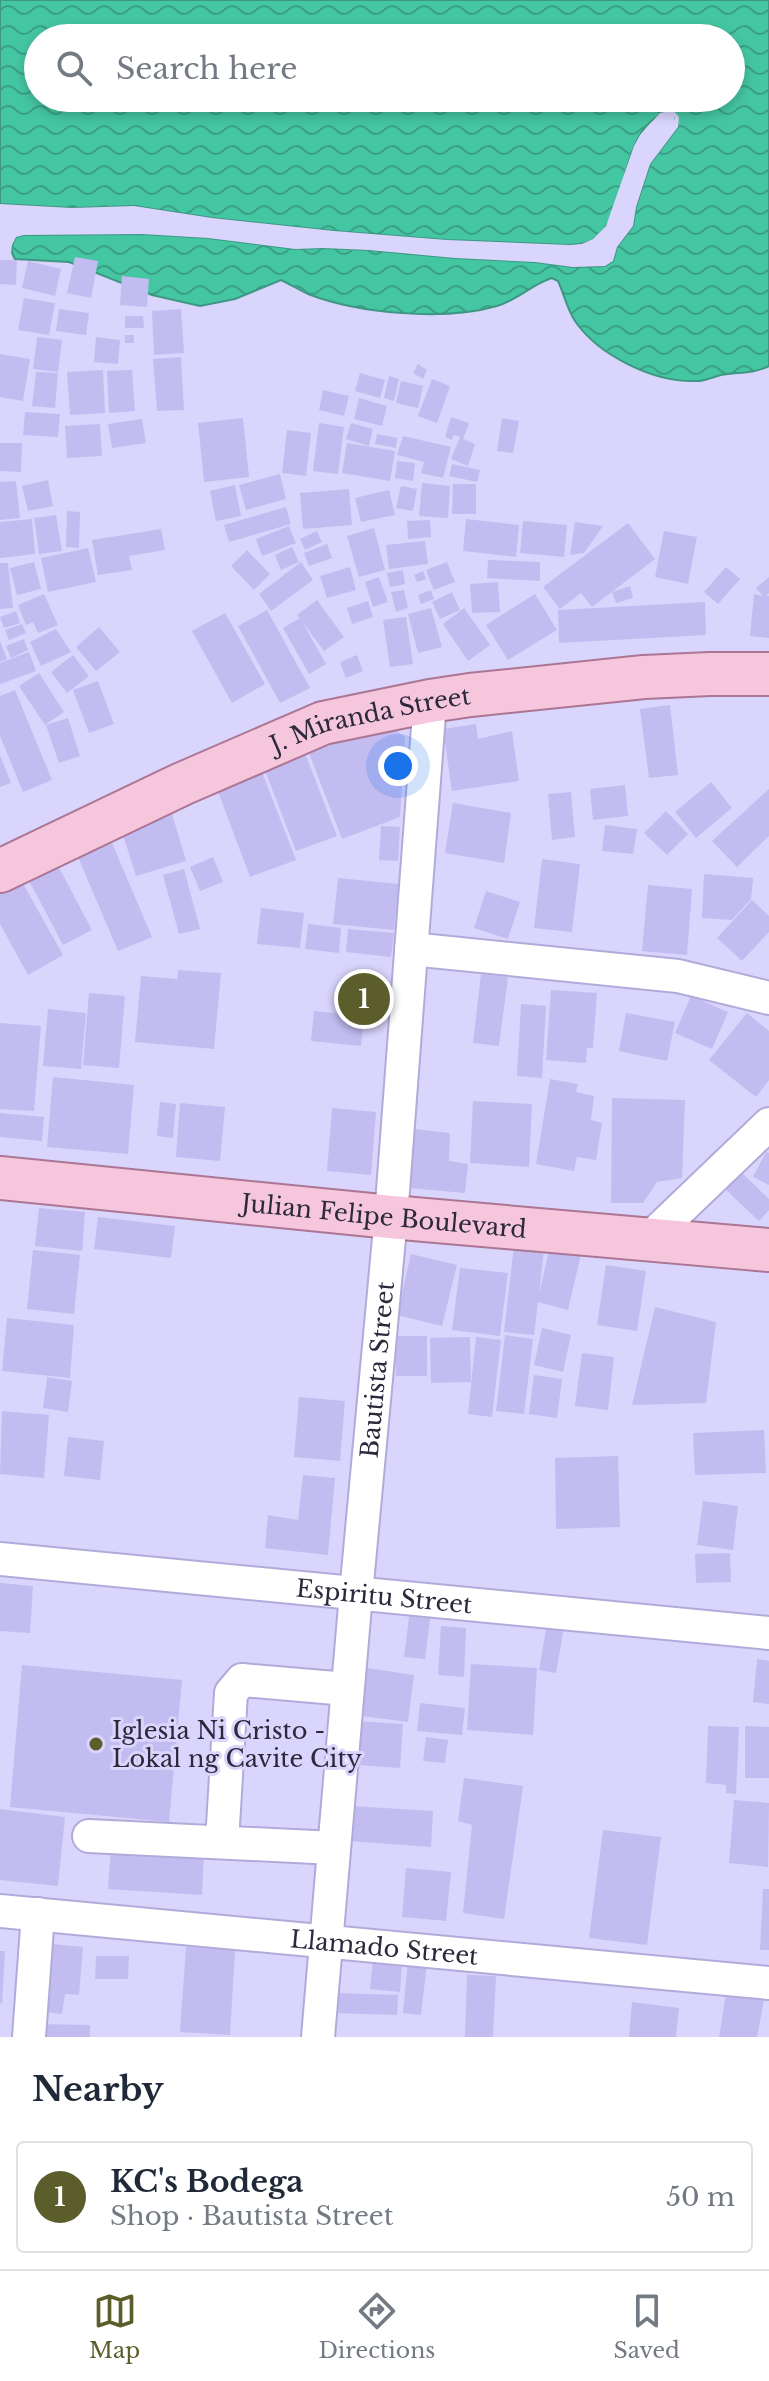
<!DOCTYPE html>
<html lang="en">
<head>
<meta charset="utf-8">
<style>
  :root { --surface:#fff; --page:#f6f6f7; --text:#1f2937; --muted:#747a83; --line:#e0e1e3; --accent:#5b5d2a }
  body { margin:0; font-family:"Libre Baskerville",serif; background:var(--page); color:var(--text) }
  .you { position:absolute; left:398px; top:766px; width:28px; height:28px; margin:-20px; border:6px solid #fff; border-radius:50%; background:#1a73e8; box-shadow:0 0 0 12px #1a73e833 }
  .badge { display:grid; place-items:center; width:52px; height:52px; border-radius:50%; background:var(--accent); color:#fff; font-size:26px; font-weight:700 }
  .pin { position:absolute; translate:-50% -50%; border:4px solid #fff; box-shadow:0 2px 8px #0006 }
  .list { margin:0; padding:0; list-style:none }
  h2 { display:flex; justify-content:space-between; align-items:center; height:104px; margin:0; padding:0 32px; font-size:34px }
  h2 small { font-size:26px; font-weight:400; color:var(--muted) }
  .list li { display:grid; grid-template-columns:52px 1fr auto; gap:24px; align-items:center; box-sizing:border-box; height:112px; margin:0 16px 16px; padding:0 16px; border:2px solid var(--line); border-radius:8px }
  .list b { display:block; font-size:30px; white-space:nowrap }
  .list p { margin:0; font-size:26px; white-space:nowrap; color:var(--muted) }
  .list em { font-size:26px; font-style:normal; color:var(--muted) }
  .icon { flex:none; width:44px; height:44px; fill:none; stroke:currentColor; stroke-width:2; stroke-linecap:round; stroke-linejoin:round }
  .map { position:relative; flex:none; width:769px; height:2037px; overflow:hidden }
  .search { position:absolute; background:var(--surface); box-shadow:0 4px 12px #0003; left:24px; right:24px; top:24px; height:88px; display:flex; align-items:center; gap:20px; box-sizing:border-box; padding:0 28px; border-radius:44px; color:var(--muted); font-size:30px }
  .sheet { height:232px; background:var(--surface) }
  nav { display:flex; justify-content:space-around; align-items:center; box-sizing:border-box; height:112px; border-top:2px solid var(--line); background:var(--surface); font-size:22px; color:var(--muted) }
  nav a { display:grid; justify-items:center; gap:4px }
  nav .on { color:var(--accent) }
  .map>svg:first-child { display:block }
  .water { fill:url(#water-waves); stroke:#3e9783; stroke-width:2; fill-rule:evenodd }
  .pier { fill:#dad5fc }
  .building { fill:#c3bcf1 }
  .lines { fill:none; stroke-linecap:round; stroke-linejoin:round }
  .minor-casing { stroke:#b1abda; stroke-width:36 }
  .major-casing { stroke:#ab7694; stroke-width:46 }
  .minor { stroke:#fff; stroke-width:32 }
  .major { stroke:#f6c6dc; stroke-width:42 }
  .poi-dot { fill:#5b5d2a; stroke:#dad5fc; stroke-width:3 }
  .labels { text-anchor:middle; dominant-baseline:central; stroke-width:6; stroke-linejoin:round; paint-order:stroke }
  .street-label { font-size:24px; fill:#2c293c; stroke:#dad5fc }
  .poi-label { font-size:24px; fill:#2c293c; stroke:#dad5fc; text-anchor:start }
</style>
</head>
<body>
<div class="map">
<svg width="769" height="2037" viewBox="0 0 769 2037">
  <defs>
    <pattern id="water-waves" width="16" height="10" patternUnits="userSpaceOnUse" patternTransform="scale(2)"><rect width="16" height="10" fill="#45c6a2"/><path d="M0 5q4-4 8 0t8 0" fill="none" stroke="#3aa185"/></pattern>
  </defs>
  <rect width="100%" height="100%" fill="#dad5fc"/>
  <path class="water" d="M0,0H769V366C754,374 737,372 721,375C713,377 705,381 697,381C655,383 599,356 575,321C567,309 564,294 558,281L552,278C532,284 518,300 497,306C445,321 360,314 308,294C299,290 290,284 281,280L235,299L200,306L152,295L69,262L15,259C10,251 11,246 16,237L24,235L142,234L208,238L295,249L323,248L369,250L455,258L535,262L573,267L605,266L613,261L617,247L633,226L636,207L650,164L678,127L673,110C615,124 633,211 594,239C586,244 578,244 570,245L447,240L334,231L212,218L134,206L72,208L0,204ZM38,38H731V98H38Z"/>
  <path class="pier" d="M673,110L679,117L678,127L650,164L636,207L633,226L617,247L613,261L605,266L573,267L535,262L455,258L369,250L323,248L295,249L208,238L142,234L24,235L16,237L12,245L11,253L7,252L8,243L13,235L23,231L142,230L209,234L295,245L323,244L369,246L456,254L535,258L573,263L604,262L610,258L614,245L629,225L632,206L646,163L674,125L675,118L671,114L662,117L643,137L609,229L596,242L583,248L569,249L447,244L211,222L134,210L72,212L0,208V204L72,208L134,206L212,218L334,231L447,240L570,245L582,244L593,239L606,226L634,146L640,135L660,113Z"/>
  <path class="building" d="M75,257L98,261L91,298L67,293Z
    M0,260H17L16,285L0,284Z
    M28,261L61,269L55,296L22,288Z
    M122,276L149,279L147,307L120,305Z
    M24,298L55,303L49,335L18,330Z
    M59,309L89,313L86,335L56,331Z
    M181,309L184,353L154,355L152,311Z
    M125,316H143L144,328H125Z
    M125,335H134V343H125Z
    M37,337L62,340L58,372L33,369Z
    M96,337L120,340L118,364L94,362Z
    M0,354L30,359L23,401L0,397Z
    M181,357L184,410L157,411L153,359Z
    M418,364L427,370L423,379L413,373Z
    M103,370L105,413L70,415L67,372Z
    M132,370L135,411L109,413L107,371Z
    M36,372L58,373L55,408L32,406Z
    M360,373L385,380L380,398L355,391Z
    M389,376L399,379L394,401L384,398Z
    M432,379L450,386L437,423L418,416Z
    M401,381L423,386L418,408L396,403Z
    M323,390L349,396L344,416L319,410Z
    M359,398L387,406L382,426L354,419Z
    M25,412L60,414L58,437L23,435Z
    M451,417L469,423L463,439L475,444L468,466L451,459L460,437L454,435L452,440L445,437Z
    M243,418L249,477L204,482L198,423Z
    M502,418L519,421L513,453L497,451Z
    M142,419L146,443L112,448L108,424Z
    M319,423L344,427L338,474L313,471Z
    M351,423L373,429L369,446L346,439Z
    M100,424L102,456L67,458L65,426Z
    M287,430L311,433L306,476L282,473Z
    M377,434L397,438L396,448L375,444Z
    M403,436L451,447L443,478L421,473L424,462L397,455Z
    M0,443H22L21,472L0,471Z
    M347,443L395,451L390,481L342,473Z
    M397,461L415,463L413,481L395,478Z
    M452,464L480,470L477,482L449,476Z
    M280,474L286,499L246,510L239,485Z
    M48,480L53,506L28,511L22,486Z
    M16,481L20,518L0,520V482Z
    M422,483L450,486L448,518L419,516Z
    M453,484H476V514H452Z
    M235,485L241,516L216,521L210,491Z
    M401,486L417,489L413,511L396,508Z
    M349,489L352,525L303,529L300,493Z
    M389,490L395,515L361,522L355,498Z
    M286,507L291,524L229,542L224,525Z
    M67,511L80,512L79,548L66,547Z
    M56,515L62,551L39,554L34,518Z
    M32,519L35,554L0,558V522Z
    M466,519L519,525L516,557L463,551Z
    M430,520L431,537L408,539L407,521Z
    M523,521L567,525L564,557L520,553Z
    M575,522L603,526L584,553L570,555Z
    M628,523L655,559L592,607L581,593L560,609L543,587Z
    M289,526L296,543L262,556L256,539Z
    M374,528L385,570L359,577L347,536Z
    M161,529L165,550L129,556L132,570L98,575L92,540Z
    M317,531L322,542L305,550L300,539Z
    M664,531L697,537L688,584L655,577Z
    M425,541L428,564L389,569L386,545Z
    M327,544L332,558L309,566L304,553Z
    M292,547L299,562L281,570L275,555Z
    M88,548L96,582L48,592L41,558Z
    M247,550L270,574L254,590L231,566Z
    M488,560L540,562V581L487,578Z
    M34,562L41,589L17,595L10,568Z
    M301,562L313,580L271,611L259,594Z
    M447,562L455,582L434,590L426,570Z
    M0,563H8L13,608L0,609Z
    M350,567L356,590L327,598L320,576Z
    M726,567L740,579L718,604L704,592Z
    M403,570L405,584L390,587L387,573Z
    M423,571L426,579L417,582L414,575Z
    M379,577L388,602L373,607L365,582Z
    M769,577V593L766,596H769V638L750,636L754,594L763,596L756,588Z
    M498,582L500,612L472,613L470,584Z
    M630,586L633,598L616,603L612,592Z
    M404,590L408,608L396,612L391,592Z
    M431,590L434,599L421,604L418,595Z
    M452,592L460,610L440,619L432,602Z
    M44,594L58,625L38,633L33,622L26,625L18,605Z
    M535,594L557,630L508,660L486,625Z
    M317,600L344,637L324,651L297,615Z
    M368,601L373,617L352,624L347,608Z
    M705,602L706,635L559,643L558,610Z
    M431,608L442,647L418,653L408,614Z
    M464,608L490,645L468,661L443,624Z
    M267,610L310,688L280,703L238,626Z
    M16,611L20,623L4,628L0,617Z
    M225,613L265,684L232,703L192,631Z
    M406,617L413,664L390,667L383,620Z
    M300,618L326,664L309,674L283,628Z
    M22,624L26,633L9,640L5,630Z
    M99,627L120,652L96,671L76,647Z
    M56,629L71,652L41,666L30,642Z
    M24,639L28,650L11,658L6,646Z
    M0,641L7,659L0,662Z
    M29,652L36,671L0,684V663Z
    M73,655L89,676L67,693L51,672Z
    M357,655L363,671L346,678L340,662Z
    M39,673L64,712L45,725L19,686Z
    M98,681L114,724L89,733L73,690Z
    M15,690L52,780L23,792L0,736V696Z
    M670,705L678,775L649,778L640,709Z
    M68,718L80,756L59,763L46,725Z
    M387,724L405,737L400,817L342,839L307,748Z
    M476,724L478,739L512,731L519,781L452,791L443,729Z
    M305,753L337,836L296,851L264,768Z
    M0,755L11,783L0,787Z
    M262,772L296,860L250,877L217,789Z
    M711,782L732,808L696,838L675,812Z
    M625,785L628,816L593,820L590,789Z
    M769,789V836L737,867L712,841Z
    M571,792L575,837L552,840L548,794Z
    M453,803L511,813L504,863L445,853Z
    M170,807L186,861L136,876L123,835Z
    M666,811L688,834L667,855L644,833Z
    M605,825L637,829L633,854L602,851Z
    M381,826L400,827L398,861L379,860Z
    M112,843L152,937L118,951L78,857Z
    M213,857L223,882L200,891L190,867Z
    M542,859L580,864L572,932L534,928Z
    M55,860L92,930L63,945L26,875Z
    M184,869L200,929L179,934L163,875Z
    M704,874L753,878L751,899L732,920L702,918Z
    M338,878L399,884L394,930L333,924Z
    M21,880L63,955L28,975L0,924V892Z
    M648,885L692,889L687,955L642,951Z
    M486,891L520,902L508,939L474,928Z
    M752,900L769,916V932L742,961L717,938Z
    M261,908L304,913L300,948L257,944Z
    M308,924L341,928L339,953L305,949Z
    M348,929L394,933L391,957L346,952Z
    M178,970L221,973L214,1049L135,1042L141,976L177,979Z
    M481,974L508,977L499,1046L473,1043Z
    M551,990L597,993L593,1048H587L586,1063L546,1060Z
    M89,993L125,996L119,1068L83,1065Z
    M691,996L728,1012L712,1049L675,1033Z
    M521,1004L546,1006L542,1078L517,1076Z
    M48,1009L86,1013L81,1069L43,1066Z
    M314,1011L364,1016L361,1046L311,1041Z
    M626,1013L675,1022L667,1061L619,1051Z
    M747,1013L769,1031V1080L756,1097L709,1060Z
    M0,1023L41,1026L34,1111L0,1109Z
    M53,1077L134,1085L128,1154L47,1147Z
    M550,1079L578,1084L576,1092L594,1096L591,1120L602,1123L596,1160L577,1157L574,1171L536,1164Z
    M612,1098L685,1100L682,1178L657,1182L643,1203H611Z
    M473,1101L532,1104L529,1167L470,1163Z
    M160,1102L176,1104L173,1138L157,1136Z
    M180,1103L225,1107L220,1161L176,1157Z
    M332,1108L376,1112L371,1175L327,1171Z
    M0,1113L44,1117L42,1141L0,1137Z
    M414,1129L450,1133L449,1161L468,1164L465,1193L409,1188Z
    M766,1152L769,1153V1185L753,1177Z
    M741,1172L769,1199V1210L759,1221L725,1189Z
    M39,1208L85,1212L82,1251L35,1246Z
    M98,1217L175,1226L171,1258L94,1249Z
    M551,1242L582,1250L568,1310L538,1302L534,1335L504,1332L514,1246L544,1250L539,1294Z
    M33,1250L80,1255L74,1314L27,1309Z
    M411,1254L457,1265L442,1326L397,1315Z
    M606,1265L646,1271L637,1331L597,1325Z
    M460,1268L508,1273L500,1336L452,1330Z
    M655,1307L716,1322L706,1403L632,1405Z
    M7,1318L74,1325L70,1378L2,1371Z
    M542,1328L571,1335L563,1372L534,1365Z
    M505,1335L533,1339L524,1414L496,1411Z
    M395,1336H427V1376H396Z
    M470,1337L471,1382L431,1383L430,1338Z
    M476,1337L501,1340L492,1417L468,1414Z
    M582,1353L614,1357L608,1410L575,1406Z
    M534,1375L562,1379L557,1418L529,1414Z
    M47,1377L72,1381L68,1412L43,1408Z
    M299,1397L345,1401L340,1461L294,1457Z
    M2,1411L49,1415L44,1478L0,1474Z
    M764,1430L766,1473L695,1475L693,1433Z
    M68,1437L104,1441L100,1480L64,1476Z
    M618,1456L620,1527L556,1529L555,1458Z
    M303,1475L335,1478L328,1555L265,1548L268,1515L298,1520Z
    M703,1501L738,1506L733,1550L697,1545Z
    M730,1553L731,1582L696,1583L695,1554Z
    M0,1583L33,1586L30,1633L0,1631Z
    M410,1609L431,1612L425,1659L404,1657Z
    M547,1624L564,1627L556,1673L539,1670Z
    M441,1626L466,1628L464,1677L438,1675Z
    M757,1659L769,1661V1704L753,1702Z
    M471,1664L537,1668L533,1735L467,1730Z
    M22,1665L182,1680L169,1822L10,1807Z
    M367,1668L414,1675L408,1722L362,1716Z
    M420,1703L465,1708L462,1735L417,1731Z
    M358,1721L403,1724L400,1768L356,1765Z
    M708,1726L739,1727L736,1794L726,1793V1785L706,1783Z
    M745,1726L769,1727V1778H745Z
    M426,1737L448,1740L445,1763L423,1761Z
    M464,1778L523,1786L504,1919L463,1913L472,1825L458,1821Z
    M734,1800L769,1803L768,1867L729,1863Z
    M352,1806L433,1811L431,1847L350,1841Z
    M0,1809L65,1817L58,1886L0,1880Z
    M603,1830L661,1837L647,1945L589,1938Z
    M111,1848L204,1853L202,1895L108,1889Z
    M406,1868L451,1872L446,1921L402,1917Z
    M763,1889H769V1950H760Z
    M42,1943L83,1947L79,1995L65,1994L62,2014L35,2011Z
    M186,1947L235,1950L230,2035L180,2032Z
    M0,1951H5L2,2004L0,2003Z
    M96,1956H129L128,1979H95Z
    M373,1959L402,1962L400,1992L370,1989Z
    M408,1960L427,1963L421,2015L403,2013Z
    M467,1975L496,1976L493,2037H465Z
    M334,1993L398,1995L397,2015L333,2013Z
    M726,1993L764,2000L757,2037H719Z
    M632,2002L679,2008L676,2037H629Z
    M38,2024L90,2025V2037H37Z"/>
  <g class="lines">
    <defs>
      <g id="minor">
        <path d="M411,949L678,976L769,998"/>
        <path d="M650,1238L769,1124"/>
        <path id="s1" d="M0,1559L769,1633"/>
        <path d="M89,1836L334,1848"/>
        <path d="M222,1842L231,1693L242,1680L347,1689"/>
        <path id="s2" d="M0,1911L769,1983"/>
        <path d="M29,2037L38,1914"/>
        <path id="s3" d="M318,2037L356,1594L391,1217L430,701"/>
      </g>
      <g id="major">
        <path id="s4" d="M0,871L182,784L323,723L430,701L470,695L644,677L710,674H769"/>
        <path id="s5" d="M0,1178L391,1217L769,1250"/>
      </g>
    </defs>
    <use href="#minor" class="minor-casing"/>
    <use href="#major" class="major-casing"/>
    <use href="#minor" class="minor"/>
    <use href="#major" class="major"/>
  </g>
  <circle class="poi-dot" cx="96" cy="1744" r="8"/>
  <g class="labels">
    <g class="street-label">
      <text stroke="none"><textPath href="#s4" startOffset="402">J. Miranda Street</textPath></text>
      <text stroke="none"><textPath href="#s5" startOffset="386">Julian Felipe Boulevard</textPath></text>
      <text stroke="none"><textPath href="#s3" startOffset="670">Bautista Street</textPath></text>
      <text stroke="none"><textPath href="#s1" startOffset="386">Espiritu Street</textPath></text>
      <text stroke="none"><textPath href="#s2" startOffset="386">Llamado Street</textPath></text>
    </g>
    <g class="poi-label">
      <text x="112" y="1730">Iglesia Ni Cristo -<tspan x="112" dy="28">Lokal ng Cavite City</tspan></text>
    </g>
  </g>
</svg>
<div class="you"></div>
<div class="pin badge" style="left:364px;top:999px">1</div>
<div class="search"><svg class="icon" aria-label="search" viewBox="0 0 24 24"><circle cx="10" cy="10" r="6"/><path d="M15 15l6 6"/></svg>Search here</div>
</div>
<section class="sheet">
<h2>Nearby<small></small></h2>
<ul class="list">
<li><span class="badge">1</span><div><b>KC's Bodega</b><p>Shop · Bautista Street</p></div><em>50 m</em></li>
</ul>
</section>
<nav>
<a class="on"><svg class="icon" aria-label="map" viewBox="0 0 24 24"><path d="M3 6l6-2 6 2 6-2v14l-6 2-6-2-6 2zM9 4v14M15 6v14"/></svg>Map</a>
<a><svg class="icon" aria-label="directions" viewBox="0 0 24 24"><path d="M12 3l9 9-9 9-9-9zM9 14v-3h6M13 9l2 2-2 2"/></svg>Directions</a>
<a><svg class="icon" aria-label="saved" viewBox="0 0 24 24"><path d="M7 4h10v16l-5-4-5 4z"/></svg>Saved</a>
</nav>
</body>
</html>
